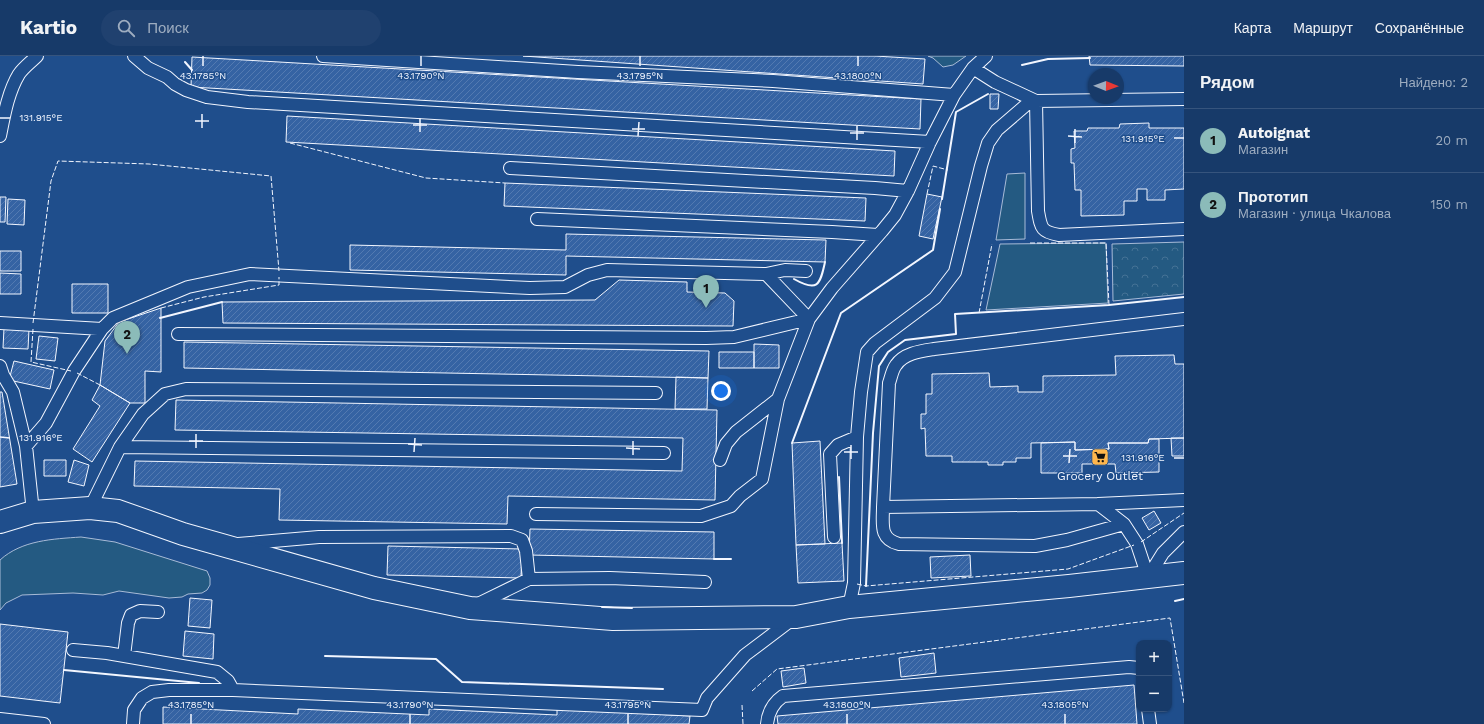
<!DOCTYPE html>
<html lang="ru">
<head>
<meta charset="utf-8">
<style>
  :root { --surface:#173a69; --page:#20416f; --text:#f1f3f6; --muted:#9eadc0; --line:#36547d; --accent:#8bbbb9 }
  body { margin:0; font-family:"Work Sans",sans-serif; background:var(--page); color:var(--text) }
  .controls { position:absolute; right:12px; bottom:12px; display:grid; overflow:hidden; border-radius:8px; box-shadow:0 1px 3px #0004 }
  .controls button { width:36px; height:36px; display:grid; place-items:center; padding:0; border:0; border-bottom:1px solid var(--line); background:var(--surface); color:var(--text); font:20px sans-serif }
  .compass { position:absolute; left:1088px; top:12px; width:36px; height:36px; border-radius:50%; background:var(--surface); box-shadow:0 1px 3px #0004; rotate:91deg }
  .you { position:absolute; left:721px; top:335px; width:14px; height:14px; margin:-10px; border:3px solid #fff; border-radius:50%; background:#1a73e8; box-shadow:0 0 0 6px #1a73e833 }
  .badge { display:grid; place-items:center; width:26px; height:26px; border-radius:50%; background:var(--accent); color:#111; font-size:13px; font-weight:700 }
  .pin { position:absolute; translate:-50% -33px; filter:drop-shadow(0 1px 2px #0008) }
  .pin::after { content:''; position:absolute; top:21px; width:14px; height:12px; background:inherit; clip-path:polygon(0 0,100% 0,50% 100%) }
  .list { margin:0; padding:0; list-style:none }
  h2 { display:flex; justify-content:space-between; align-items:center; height:52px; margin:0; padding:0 16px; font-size:17px }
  h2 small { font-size:13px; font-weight:400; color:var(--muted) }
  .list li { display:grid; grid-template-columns:26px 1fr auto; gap:12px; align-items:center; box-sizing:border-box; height:64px; padding:0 16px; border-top:1px solid var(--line) }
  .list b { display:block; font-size:15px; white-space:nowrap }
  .list p { margin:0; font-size:13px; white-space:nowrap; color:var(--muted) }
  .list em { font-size:13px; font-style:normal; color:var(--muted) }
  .icon { flex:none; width:22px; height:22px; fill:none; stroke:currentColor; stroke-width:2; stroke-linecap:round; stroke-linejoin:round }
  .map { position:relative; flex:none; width:1184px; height:668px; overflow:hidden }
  header { display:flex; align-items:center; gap:24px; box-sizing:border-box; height:56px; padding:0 20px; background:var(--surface); border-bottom:1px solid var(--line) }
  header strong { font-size:19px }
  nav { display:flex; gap:22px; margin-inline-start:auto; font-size:14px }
  .search { width:280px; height:36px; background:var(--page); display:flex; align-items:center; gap:10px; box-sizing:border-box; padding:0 14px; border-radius:22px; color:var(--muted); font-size:15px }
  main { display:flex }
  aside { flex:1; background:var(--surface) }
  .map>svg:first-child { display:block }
  .green { fill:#245a82; stroke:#a8bbd7 }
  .park { fill:url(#park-crowns); stroke:#a8bbd7 }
  .building { fill:url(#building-hatch); stroke:#f2f6ff }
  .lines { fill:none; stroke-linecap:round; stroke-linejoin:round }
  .lane-casing { stroke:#f2f6ff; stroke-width:14 }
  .street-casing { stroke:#f2f6ff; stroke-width:24 }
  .lane { stroke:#1f4e8c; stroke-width:12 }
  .street { stroke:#1f4e8c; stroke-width:22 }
  .fence { stroke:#f2f6ff; stroke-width:1; stroke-dasharray:5 2; stroke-linecap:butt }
  .wall { stroke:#f2f6ff; stroke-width:2 }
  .ticks { fill:none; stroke:#f2f6ff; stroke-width:1.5 }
  .labels { text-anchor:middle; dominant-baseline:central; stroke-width:3; stroke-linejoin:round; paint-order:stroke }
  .poi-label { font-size:12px; fill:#f2f6ff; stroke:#1f4e8c }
  .ticks-label { font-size:10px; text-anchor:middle; fill:#f2f6ff; stroke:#1f4e8c; stroke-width:3; stroke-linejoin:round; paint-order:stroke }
</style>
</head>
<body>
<header>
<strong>Kartio</strong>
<div class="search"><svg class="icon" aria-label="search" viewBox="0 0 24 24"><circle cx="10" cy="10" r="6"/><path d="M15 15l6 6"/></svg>Поиск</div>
<nav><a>Карта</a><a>Маршрут</a><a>Сохранённые</a></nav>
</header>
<main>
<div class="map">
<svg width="1184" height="668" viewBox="0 0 1184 668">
  <defs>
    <pattern id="park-crowns" width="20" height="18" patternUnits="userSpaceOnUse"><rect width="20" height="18" fill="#245a82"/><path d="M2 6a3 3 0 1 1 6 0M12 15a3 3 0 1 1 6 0" fill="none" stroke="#447295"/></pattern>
    <pattern id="building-hatch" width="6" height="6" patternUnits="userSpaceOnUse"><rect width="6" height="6" fill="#3563a3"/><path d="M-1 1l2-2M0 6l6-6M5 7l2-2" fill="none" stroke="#537ab1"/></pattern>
  </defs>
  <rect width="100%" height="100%" fill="#1f4e8c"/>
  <path class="green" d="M928,0H966L953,9L943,11L933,2Z
    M1025,117V183L996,184L1007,118Z
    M1106,187L1108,247L986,254L1000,188Z
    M81,481L115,486L207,515L210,522V529L207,534L202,537L188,538L182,541L169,542L119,535L103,539L73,537L22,539L6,547L0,554V504C22,484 53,483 81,481Z"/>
  <path class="park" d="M1184,186V238L1113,245L1112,188Z"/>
  <path class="building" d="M523,0H875L925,3L923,28Z
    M1089,0H1184V10L1090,9Z
    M192,1L921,43L920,73L191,31Z
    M990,38H999L998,53H990Z
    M287,60L895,95L894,120L286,86Z
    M1149,67V72H1184V133L1165,134V144H1147V133H1137V145H1124V159L1081,160V134H1075L1074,107H1071V93L1075,92L1074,75H1087L1088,72H1119L1120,68Z
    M505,127L866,142L865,165L504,150Z
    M927,138L942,141L933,183L919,180Z
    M0,141H6L5,166H0Z
    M8,143L25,144L24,169L7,168Z
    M566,178L826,184L825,206L566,200V219L350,214V189L566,194Z
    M0,195H21V215H0Z
    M0,217L21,218V238H0Z
    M619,224L687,226V236L725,237L734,245L733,270L223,267L222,246L595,244Z
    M72,228H108V257H72Z
    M161,252V316L145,315V347H130L100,329L105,285L119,266Z
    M4,272L29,273L28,293L3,292Z
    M39,280L58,282L55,305L36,303Z
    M184,286L709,295L708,322L184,312Z
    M754,288L779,289V312H754Z
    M719,296H754V312H719Z
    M1174,299L1175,308H1184V382L1149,383L1148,387H1108L1109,393L1075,394V386L1031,387V402H1016V406H1003V409H988V406H952V400H926L925,372L921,373V358H926V338H932V318L989,317L990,331L1018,330V336H1043V320L1116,319L1115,300Z
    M14,305L54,314L50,333L9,324Z
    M676,321L708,322L707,353H675Z
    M100,329L130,347L92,406L73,393L100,350L92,344Z
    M0,336H2L17,428L0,431Z
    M176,344L717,354L715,444L508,440L507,468L279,464L280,433L134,430L135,405L682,415L683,382L175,374Z
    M1171,382H1184V400H1172Z
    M1149,383H1159V416L1116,417L1115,408H1082V417H1041V387L1075,386V394L1109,393L1108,387H1148Z
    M820,385L825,488L796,489L792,387Z
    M44,404H66V420H44Z
    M74,404L89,409L84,430L68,426Z
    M1154,455L1161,467L1149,474L1142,462Z
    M530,473L714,476V503L529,499Z
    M842,487L844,525L798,527L796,489Z
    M388,490L522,493L521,522L387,519Z
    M970,499L971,520L931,522L930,501Z
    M190,542L212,544L210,572L188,570Z
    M0,568L68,576L60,647L0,640Z
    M185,575L214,578L213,603L183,600Z
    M934,597L936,617L901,621L899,602Z
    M804,612L806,627L783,631L781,615Z
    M1134,629L1137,668H778L777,660Z
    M163,651L298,658V653L429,659V653L557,659V653L690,660L689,668H163Z"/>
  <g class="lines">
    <defs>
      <path id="lane" d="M134,0L148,12L167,21L175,28L186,34L207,41L248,46L930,86
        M323,0L578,16L773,25L954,39
        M973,12L995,26L1036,45L1038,155C1041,172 1041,176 1059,179L1184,173
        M0,80C4,60 8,36 19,18C24,11 31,6 37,0
        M510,112L875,132L908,135
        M537,163L832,176L878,179
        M766,218L785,214L806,215
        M0,267L102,273
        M0,310L3,319L13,336L26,390
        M120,391L664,397
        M720,404L726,388L736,376L778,343
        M1098,448L1184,444
        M883,451C883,468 879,483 899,488L1035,490L1067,484L1124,468
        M90,452L120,391L143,358L165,338L186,333L656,337
        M33,456L26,390L46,367L74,315L102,273L113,262L188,231L250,218L530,232L565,231L588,219L607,214L766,218L809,263L734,281L706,282L178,278
        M536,458L701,460L731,450L740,440L762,423L778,343L809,263L832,232L882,175L895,159L908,135L930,86L954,39L973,12L986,0
        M834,481L830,398L838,389L857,381
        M238,488L319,481L511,480L522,484L526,495L529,523
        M1148,521L1137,488L1124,468L1098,448L883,451L889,327C891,322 892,314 896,309C904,297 921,295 934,293L1184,263
        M1148,521L1163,497L1184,476
        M474,550L529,523L610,522L705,526
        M849,551L854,527L857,381L861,336L867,296L875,287L935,242L955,216L981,110L988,87L997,74L1026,49L1036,45L1184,43
        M73,594L107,597L217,616L228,625L233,634
        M124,600L128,567L131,559L140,555L158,556
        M1148,653L1150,668
        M0,663L44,668
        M133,668L134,654L142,642L152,636L169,634H233L702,654L707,642L745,599L794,562
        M767,668C768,656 773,647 783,640L1129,611L1139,612"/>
      <path id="street" d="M0,466L33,456L90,452L118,455L183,478L374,532L470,552L613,563L796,561L849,551L1069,530L1184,517"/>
    </defs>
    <use href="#lane" class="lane-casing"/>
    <use href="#street" class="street-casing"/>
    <use href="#lane" class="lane"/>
    <use href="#street" class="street"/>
    <path class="fence" d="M290,87L426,122L505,127
      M927,138L933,110L948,114
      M1030,187H1106L1109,249
      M161,252L204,241L279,229V221
      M979,257L992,188
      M33,267L51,125L58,105L149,108L271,120L279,215
      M33,273L31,306L71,315
      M77,317L100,329
      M1141,486L1184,457
      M857,528L866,530L1068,513L1134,489
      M752,635L777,613L1170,562L1184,647
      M742,649L743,668"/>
    <path class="wall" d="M185,6L192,14
      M1022,9L1048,3L1090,2
      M942,143L956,56L988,38
      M794,223C817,236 820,230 825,206
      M160,262L222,246
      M792,387L841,257L933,194L940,153
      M839,421L842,487
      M714,503H731
      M866,530L873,377L879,310L888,296L905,284L956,278L955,258L1109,249L1184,241
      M1175,545L1184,543
      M602,551L632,552
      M325,600L436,603L462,626L663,633
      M64,614L199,627"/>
  </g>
  <path class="ticks" d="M203,10V0M421,10V0M640,10V0M858,10V0M0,62H10M195,65H209M413,69H427M202,72V58M632,73H645M420,76V62M850,77H864M638,80L639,66M1068,80L1082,81M1174,82H1184M857,84V70M1075,87V73M0,381L10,382M189,385H203M408,388L422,389M196,392V378M626,392L640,393M414,396L415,382M844,396H858M633,399V385M1063,400H1077M1174,402H1184M851,403V389M1069,407L1070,393M191,668V658M410,668V658M628,668V658M847,668V658M1065,668V658"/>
  <defs>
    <symbol id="supermarket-square" viewBox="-11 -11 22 22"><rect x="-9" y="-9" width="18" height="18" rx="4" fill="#ffb74d" stroke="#1f4e8c"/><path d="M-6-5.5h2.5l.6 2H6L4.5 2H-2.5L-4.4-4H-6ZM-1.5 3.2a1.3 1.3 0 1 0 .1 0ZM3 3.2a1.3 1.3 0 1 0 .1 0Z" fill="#111"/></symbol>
  </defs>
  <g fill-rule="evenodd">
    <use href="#supermarket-square" x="1090" y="391" width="20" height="20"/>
  </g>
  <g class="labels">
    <g class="poi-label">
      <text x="1100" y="420">Grocery Outlet</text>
    </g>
  </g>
  <g class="ticks-label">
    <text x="203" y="23">43.1785°N</text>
    <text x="421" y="23">43.1790°N</text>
    <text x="640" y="23">43.1795°N</text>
    <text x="858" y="23">43.1800°N</text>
    <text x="41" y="65">131.915°E</text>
    <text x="1143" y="86">131.915°E</text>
    <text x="41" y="385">131.916°E</text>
    <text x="1143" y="405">131.916°E</text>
    <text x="191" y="652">43.1785°N</text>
    <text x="410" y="652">43.1790°N</text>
    <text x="628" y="652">43.1795°N</text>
    <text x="847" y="652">43.1800°N</text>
    <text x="1065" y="652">43.1805°N</text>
  </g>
</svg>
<div class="controls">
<button>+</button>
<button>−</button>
</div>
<svg class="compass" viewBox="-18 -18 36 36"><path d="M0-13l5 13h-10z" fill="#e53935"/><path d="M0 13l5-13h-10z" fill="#9eadc0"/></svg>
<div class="you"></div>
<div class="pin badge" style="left:706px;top:252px">1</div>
<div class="pin badge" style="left:127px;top:298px">2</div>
</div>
<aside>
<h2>Рядом<small>Найдено: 2</small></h2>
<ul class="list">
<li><span class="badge">1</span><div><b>Autoignat</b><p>Магазин</p></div><em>20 m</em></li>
<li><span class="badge">2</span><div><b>Прототип</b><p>Магазин · улица Чкалова</p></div><em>150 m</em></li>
</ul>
</aside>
</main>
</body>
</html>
